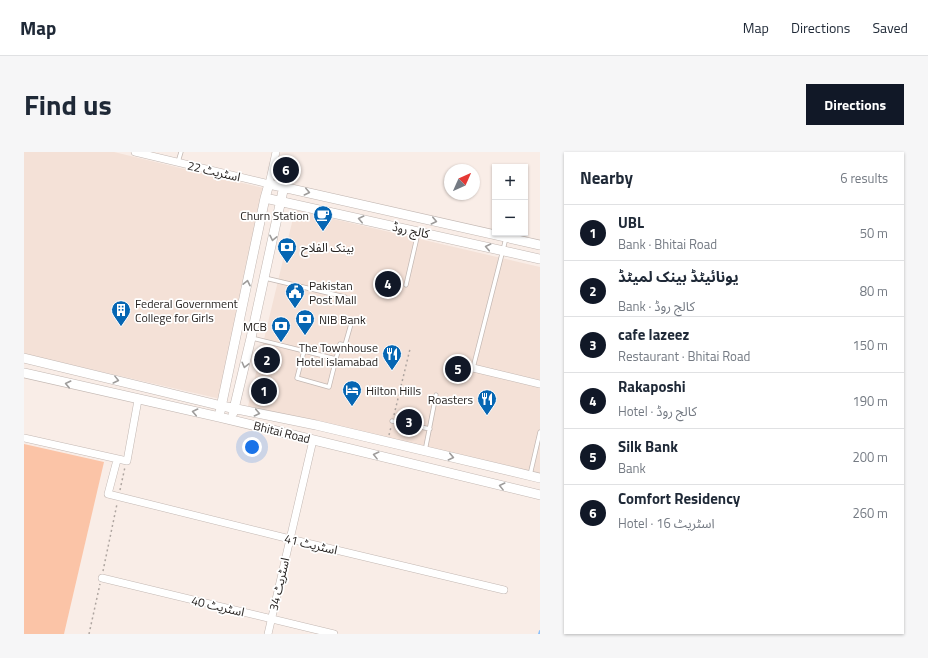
<!DOCTYPE html>
<html lang="en">
<head>
<meta charset="utf-8">
<style>
  :root { --surface:#fff; --page:#f6f6f7; --text:#1f2937; --muted:#747a83; --line:#e0e1e3; --accent:#111827 }
  body { margin:0; font-family:"Titillium Web","Noto Sans Arabic",sans-serif; background:var(--page); color:var(--text) }
  .controls { position:absolute; right:12px; top:12px; display:grid; overflow:hidden; border-radius:0px; box-shadow:0 1px 3px #0004 }
  .controls button { width:36px; height:36px; display:grid; place-items:center; padding:0; border:0; border-bottom:1px solid var(--line); background:var(--surface); color:var(--text); font:20px sans-serif }
  .compass { position:absolute; left:420px; top:12px; width:36px; height:36px; border-radius:50%; background:var(--surface); box-shadow:0 1px 3px #0004; rotate:45deg }
  .you { position:absolute; left:228px; top:295px; width:14px; height:14px; margin:-10px; border:3px solid #fff; border-radius:50%; background:#1a73e8; box-shadow:0 0 0 6px #1a73e833 }
  .badge { display:grid; place-items:center; width:26px; height:26px; border-radius:50%; background:var(--accent); color:#fff; font-size:13px; font-weight:700 }
  .pin { position:absolute; translate:-50% -50%; border:2px solid #fff; box-shadow:0 1px 4px #0006 }
  .list { margin:0; padding:0; list-style:none }
  h2 { display:flex; justify-content:space-between; align-items:center; height:52px; margin:0; padding:0 16px; font-size:17px }
  h2 small { font-size:13px; font-weight:400; color:var(--muted) }
  .list li { display:grid; grid-template-columns:26px 1fr auto; gap:12px; align-items:center; box-sizing:border-box; height:56px; padding:0 16px; border-top:1px solid var(--line) }
  .list b { display:block; font-size:15px; white-space:nowrap }
  .list p { margin:0; font-size:13px; white-space:nowrap; color:var(--muted) }
  .list em { font-size:13px; font-style:normal; color:var(--muted) }
  .map { position:relative; flex:none; width:516px; height:482px; overflow:hidden; border-radius:0px }
  header { display:flex; align-items:center; gap:24px; box-sizing:border-box; height:56px; padding:0 20px; background:var(--surface); border-bottom:1px solid var(--line) }
  header strong { font-size:19px }
  nav { display:flex; gap:22px; margin-inline-start:auto; font-size:14px }
  .intro { display:flex; align-items:center; justify-content:space-between; box-sizing:border-box; height:96px; padding:0 24px }
  h1 { margin:0; font-size:28px }
  .button { padding:10px 18px; border-radius:0px; background:var(--accent); color:#fff; font-size:14px; font-weight:700 }
  main { display:flex; gap:24px; padding:0 24px }
  aside { flex:1; background:var(--surface); border-radius:0px; box-shadow:0 1px 3px #0004 }
  .map>svg:first-child { display:block }
  .built { fill:#f4e1d7 }
  .green { fill:#fbc4a7 }
  .lines { fill:none; stroke-linecap:round; stroke-linejoin:round }
  .stream { stroke:#8dc1fa; stroke-width:2 }
  .lane-casing { stroke:#c3b8b3; stroke-width:5 }
  .street-casing { stroke:#c3b8b3; stroke-width:8 }
  .secondary-casing { stroke:#c3b8b3; stroke-width:10 }
  .path { stroke:#aea5a0; stroke-width:1.5; stroke-dasharray:2 3; stroke-linecap:butt }
  .lane { stroke:#fff; stroke-width:3.5 }
  .street { stroke:#fff; stroke-width:7 }
  .secondary { stroke:#fff; stroke-width:9 }
  .oneway { stroke:#9e9c9b }
  .labels { text-anchor:middle; dominant-baseline:central; stroke-width:3.5; stroke-linejoin:round; paint-order:stroke }
  .street-label { font-size:12px; fill:#272321; stroke:#fff }
  .poi-label { font-size:12px; fill:#272321; stroke:#fff; text-anchor:start }
</style>
</head>
<body>
<header>
<strong>Map</strong>
<nav><a>Map</a><a>Directions</a><a>Saved</a></nav>
</header>
<div class="intro"><h1>Find us</h1><a class="button">Directions</a></div>
<main>
<div class="map">
<svg width="516" height="482" viewBox="0 0 516 482">
  <rect width="100%" height="100%" fill="#f9ede7"/>
  <path class="built" d="M0,0H90L248,38L201,248L0,202Z
    M271,58L516,115V321L224,254Z"/>
  <path class="green" d="M0,292L80,310L40,482H0Z"/>
  <g class="lines">
    <path class="stream" d="M515,482L516,479"/>
    <defs>
      <path id="lane" d="M154,10L157,0
        M241,126L321,145
        M382,133L394,81
        M228,186L312,207L305,235L273,226L280,199
        M312,207L316,192L321,193L327,172
        M449,216L482,86
        M368,269L406,277
        M401,299L412,243
        M506,323L516,280"/>
      <path id="street" d="M111,0L245,32L252,0
        M449,216L516,232
        M0,286L103,309L114,248
        M93,308L84,342L266,387L480,438
        M78,426L310,482
        M244,482L289,288"/>
      <path id="secondary" d="M241,46L516,107
        M0,206L198,254L292,273L516,326
        M0,221L195,265L516,343
        M196,260L241,46L245,32L516,93
        M209,261L227,186L260,34"/>
    </defs>
    <use href="#lane" class="lane-casing"/>
    <use href="#street" class="street-casing"/>
    <use href="#secondary" class="secondary-casing"/>
    <path class="path" d="M370,263L386,197
      M365,283L367,275
      M96,338L101,315
      M79,419L93,352
      M65,482L76,432"/>
    <use href="#lane" class="lane"/>
    <use href="#street" class="street"/>
    <use href="#secondary" class="secondary"/>
  </g>
  <defs><path id="oneway-chevron" d="M-2-3.5L2.5 0L-2 3.5" fill="none" stroke-width="1.6" stroke-linecap="round" stroke-linejoin="round"/></defs>
  <g class="oneway">
    <use href="#oneway-chevron" transform="translate(283 40) rotate(13)"/>
    <use href="#oneway-chevron" transform="translate(337 67) rotate(-167)"/>
    <use href="#oneway-chevron" transform="translate(410 69) rotate(13)"/>
    <use href="#oneway-chevron" transform="translate(249 86) rotate(102)"/>
    <use href="#oneway-chevron" transform="translate(464 95) rotate(-168)"/>
    <use href="#oneway-chevron" transform="translate(223 131) rotate(-78)"/>
    <use href="#oneway-chevron" transform="translate(221 213) rotate(104)"/>
    <use href="#oneway-chevron" transform="translate(92 228) rotate(14)"/>
    <use href="#oneway-chevron" transform="translate(44 232) rotate(-167)"/>
    <use href="#oneway-chevron" transform="translate(171 260) rotate(-168)"/>
    <use href="#oneway-chevron" transform="translate(233 261) rotate(12)"/>
    <use href="#oneway-chevron" transform="translate(352 303) rotate(-166)"/>
    <use href="#oneway-chevron" transform="translate(427 305) rotate(13)"/>
    <use href="#oneway-chevron" transform="translate(478 334) rotate(-166)"/>
  </g>
  <defs>
    <symbol id="cafe-pin" viewBox="-11 -11 22 30"><path d="M0 17L-7.5 6A9.5 9.5 0 1 1 7.5 6Z" fill="#0666b3" stroke="#fff"/><path d="M-5.5-4.5H6V0H3Q3 3.5 0 3.5H-2.5Q-5.5 3.5-5.5 0ZM3-3.2v2h1.7v-2ZM-6 4.5H4V6H-6Z" fill="#fff"/></symbol>
    <symbol id="bank-pin" viewBox="-11 -11 22 30"><path d="M0 17L-7.5 6A9.5 9.5 0 1 1 7.5 6Z" fill="#0666b3" stroke="#fff"/><path d="M-6-4H6V4H-6ZM0-2.3a2.3 2.3 0 1 0 0 4.6a2.3 2.3 0 1 0 0-4.6Z" fill="#fff"/></symbol>
    <symbol id="civic-pin" viewBox="-11 -11 22 30"><path d="M0 17L-7.5 6A9.5 9.5 0 1 1 7.5 6Z" fill="#0666b3" stroke="#fff"/><path d="M-.6-6.5H3V-4.5H.6V-3L4-1V1h2V6H-6V1h2V-1L-.6-3ZM-1.2 2.5V6h2.4V2.5Z" fill="#fff"/></symbol>
    <symbol id="building-pin" viewBox="-11 -11 22 30"><path d="M0 17L-7.5 6A9.5 9.5 0 1 1 7.5 6Z" fill="#0666b3" stroke="#fff"/><path d="M-4-6H4V6H1V3H-1V6H-4ZM-2.5-4.3h1.7v1.8h-1.7ZM.8-4.3h1.7v1.8H.8ZM-2.5-1h1.7V.8h-1.7ZM.8-1h1.7V.8H.8Z" fill="#fff"/></symbol>
    <symbol id="restaurant-pin" viewBox="-11 -11 22 30"><path d="M0 17L-7.5 6A9.5 9.5 0 1 1 7.5 6Z" fill="#0666b3" stroke="#fff"/><path d="M-5-6h1v4h1v-4h1v4h1v-4h1v5L-1.5 .5V6h-2V.5L-5-1ZM5-6V6H3V1.5H1.5Q1.5-4 5-6Z" fill="#fff"/></symbol>
    <symbol id="hotel-pin" viewBox="-11 -11 22 30"><path d="M0 17L-7.5 6A9.5 9.5 0 1 1 7.5 6Z" fill="#0666b3" stroke="#fff"/><path d="M-6-4.5h1.5V1H6V5H4.5V3h-9V5H-6ZM-4 0a1.8 1.8 0 1 1 3.6 0ZM.5 0V-2.5h3Q6-2.5 6 0Z" fill="#fff"/></symbol>
  </defs>
  <g fill-rule="evenodd">
    <use href="#cafe-pin" x="288" y="52" width="22" height="30"/>
    <use href="#bank-pin" x="252" y="84" width="22" height="30"/>
    <use href="#civic-pin" x="260" y="129" width="22" height="30"/>
    <use href="#building-pin" x="86" y="147" width="22" height="30"/>
    <use href="#bank-pin" x="270" y="156" width="22" height="30"/>
    <use href="#bank-pin" x="246" y="163" width="22" height="30"/>
    <use href="#restaurant-pin" x="357" y="191" width="22" height="30"/>
    <use href="#hotel-pin" x="317" y="227" width="22" height="30"/>
    <use href="#restaurant-pin" x="452" y="236" width="22" height="30"/>
  </g>
  <g class="labels">
    <g class="street-label">
      <text transform="translate(190 19) rotate(13)">اسٹریٹ 22</text>
      <text transform="translate(387 78) rotate(12)">کالج روڈ</text>
      <text transform="translate(258 280) rotate(14)">Bhitai Road</text>
      <text transform="translate(287 392) rotate(13)">اسٹریٹ 41</text>
      <text transform="translate(255 432) rotate(-77)">اسٹریٹ 34</text>
      <text transform="translate(194 454) rotate(13)">اسٹریٹ 40</text>
    </g>
    <g class="poi-label">
      <text x="285" y="63" text-anchor="end">Churn Station</text>
      <text x="277" y="95">بینک الفلاح</text>
      <text x="285" y="133">Pakistan<tspan x="285" dy="14">Post Mall</tspan></text>
      <text x="111" y="151">Federal Government<tspan x="111" dy="14">College for Girls</tspan></text>
      <text x="295" y="167">NIB Bank</text>
      <text x="243" y="174" text-anchor="end">MCB</text>
      <text x="354" y="195" text-anchor="end">The Townhouse<tspan x="354" dy="14">Hotel islamabad</tspan></text>
      <text x="342" y="238">Hilton Hills</text>
      <text x="449" y="247" text-anchor="end">Roasters</text>
    </g>
  </g>
</svg>
<div class="controls">
<button>+</button>
<button>−</button>
</div>
<svg class="compass" viewBox="-18 -18 36 36"><path d="M0-13l5 13h-10z" fill="#e53935"/><path d="M0 13l5-13h-10z" fill="#747a83"/></svg>
<div class="you"></div>
<div class="pin badge" style="left:240px;top:239px">1</div>
<div class="pin badge" style="left:243px;top:208px">2</div>
<div class="pin badge" style="left:385px;top:270px">3</div>
<div class="pin badge" style="left:364px;top:132px">4</div>
<div class="pin badge" style="left:434px;top:217px">5</div>
<div class="pin badge" style="left:262px;top:18px">6</div>
</div>
<aside>
<h2>Nearby<small>6 results</small></h2>
<ul class="list">
<li><span class="badge">1</span><div><b>UBL</b><p>Bank · Bhitai Road</p></div><em>50 m</em></li>
<li><span class="badge">2</span><div><b>یونائیٹڈ بینک لمیٹڈ</b><p>Bank · کالج روڈ</p></div><em>80 m</em></li>
<li><span class="badge">3</span><div><b>cafe lazeez</b><p>Restaurant · Bhitai Road</p></div><em>150 m</em></li>
<li><span class="badge">4</span><div><b>Rakaposhi</b><p>Hotel · کالج روڈ</p></div><em>190 m</em></li>
<li><span class="badge">5</span><div><b>Silk Bank</b><p>Bank</p></div><em>200 m</em></li>
<li><span class="badge">6</span><div><b>Comfort Residency</b><p>Hotel · اسٹریٹ 16</p></div><em>260 m</em></li>
</ul>
</aside>
</main>
</body>
</html>
